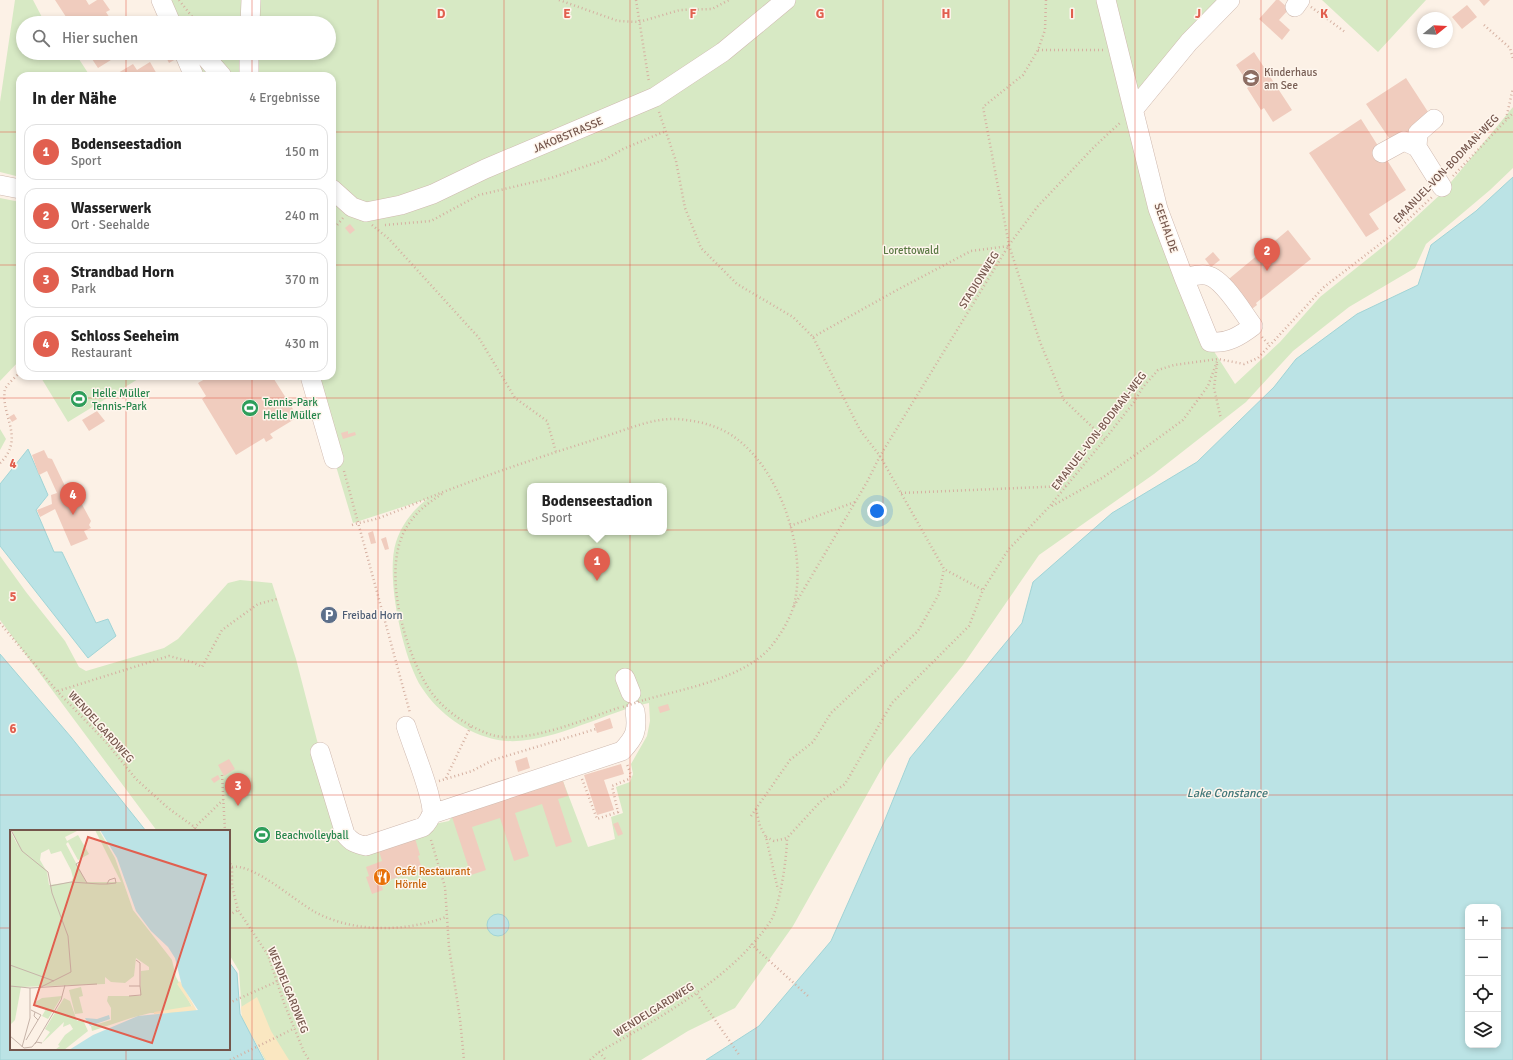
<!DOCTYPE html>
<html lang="de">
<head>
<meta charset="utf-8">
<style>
  :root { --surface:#fff; --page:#f2f2f2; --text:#222; --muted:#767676; --line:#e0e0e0; --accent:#e15f4f }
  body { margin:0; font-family:Signika,sans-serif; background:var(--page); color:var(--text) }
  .controls { position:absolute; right:12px; bottom:12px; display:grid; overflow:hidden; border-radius:8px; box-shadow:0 2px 6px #0003 }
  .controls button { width:36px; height:36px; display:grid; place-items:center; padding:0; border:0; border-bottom:1px solid var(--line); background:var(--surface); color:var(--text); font:20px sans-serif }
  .compass { position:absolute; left:1417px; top:12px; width:36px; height:36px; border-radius:50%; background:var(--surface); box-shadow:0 2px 6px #0003; rotate:72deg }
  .you { position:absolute; left:877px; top:511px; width:14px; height:14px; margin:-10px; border:3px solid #fff; border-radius:50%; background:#1a73e8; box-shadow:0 0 0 6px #1a73e833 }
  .badge { display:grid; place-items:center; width:26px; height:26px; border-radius:50%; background:var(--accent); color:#fff; font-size:13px; font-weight:700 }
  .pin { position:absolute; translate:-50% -33px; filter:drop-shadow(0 1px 2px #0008) }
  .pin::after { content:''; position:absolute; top:21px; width:14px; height:12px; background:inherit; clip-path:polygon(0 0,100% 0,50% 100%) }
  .popup { position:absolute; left:527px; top:483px; width:140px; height:52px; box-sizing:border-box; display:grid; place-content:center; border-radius:8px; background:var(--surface); filter:drop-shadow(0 1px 3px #0005); font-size:13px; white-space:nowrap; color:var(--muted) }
  .popup b { font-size:15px; color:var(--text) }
  .popup::after { content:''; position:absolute; left:50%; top:100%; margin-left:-8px; border:8px solid transparent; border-top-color:var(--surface) }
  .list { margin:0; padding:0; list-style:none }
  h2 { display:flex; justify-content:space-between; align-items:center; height:52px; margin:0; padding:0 16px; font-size:17px }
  h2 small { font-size:13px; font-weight:400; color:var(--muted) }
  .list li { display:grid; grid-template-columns:26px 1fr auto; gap:12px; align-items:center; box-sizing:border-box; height:56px; margin:0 8px 8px; padding:0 8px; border:1px solid var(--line); border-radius:12px }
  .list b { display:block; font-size:15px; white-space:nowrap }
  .list p { margin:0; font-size:13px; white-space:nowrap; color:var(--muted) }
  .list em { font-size:13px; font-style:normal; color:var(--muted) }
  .icon { flex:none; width:22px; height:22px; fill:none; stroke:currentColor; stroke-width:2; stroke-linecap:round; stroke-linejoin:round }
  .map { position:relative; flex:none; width:1513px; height:1060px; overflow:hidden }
  .search { position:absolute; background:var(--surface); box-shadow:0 2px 6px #0003; left:16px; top:16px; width:320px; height:44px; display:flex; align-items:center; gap:10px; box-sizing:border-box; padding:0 14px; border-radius:22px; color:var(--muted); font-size:15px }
  .panel { position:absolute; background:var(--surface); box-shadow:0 2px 6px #0003; left:16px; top:72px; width:320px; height:308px; border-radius:12px }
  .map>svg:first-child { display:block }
  .green { fill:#d7e9c4; fill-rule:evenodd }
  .sand { fill:#fae7c1 }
  .water { fill:#bbe3e5; stroke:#a1d4d6; fill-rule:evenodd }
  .building { fill:#f0ccbe }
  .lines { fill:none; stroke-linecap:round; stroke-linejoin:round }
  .minor-casing { stroke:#cfb9af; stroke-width:20 }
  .path { stroke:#d5b0a1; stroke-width:2.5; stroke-dasharray:1 3; stroke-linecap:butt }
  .minor { stroke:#fff; stroke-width:19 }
  .path-bridge { stroke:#d5b0a1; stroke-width:2.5; stroke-dasharray:1 3; stroke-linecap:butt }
  .grid { fill:none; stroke:#e15f4f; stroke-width:1; stroke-opacity:0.55 }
  .labels { text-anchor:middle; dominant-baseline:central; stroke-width:3; stroke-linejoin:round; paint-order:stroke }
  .education-label { font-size:11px; fill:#785e54; stroke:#fef5ec; text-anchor:start }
  .street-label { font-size:11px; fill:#74554b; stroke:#fef5ec }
  .park-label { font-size:11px; fill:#5a7943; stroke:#fef5ec }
  .leisure-label { font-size:11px; fill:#27864d; stroke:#fef5ec; text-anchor:start }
  .service-label { font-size:11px; fill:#4e5e75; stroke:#fef5ec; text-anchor:start }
  .food-label { font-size:11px; fill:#c56008; stroke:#fef5ec; text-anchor:start }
  .water-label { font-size:12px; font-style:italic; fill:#407678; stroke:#fef5ec }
  .inset-road { fill:none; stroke:#c6b3a8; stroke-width:1 }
  .view { fill:#e15f4f; fill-opacity:0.15; stroke:#e15f4f; stroke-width:2 }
  .inset-edge { fill:none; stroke:#74554b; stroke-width:2 }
  .grid-label { font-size:13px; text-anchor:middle; font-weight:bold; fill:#e15f4f; stroke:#fef5ec; stroke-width:3; stroke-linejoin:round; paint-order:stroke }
</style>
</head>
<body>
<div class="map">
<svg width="1513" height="1060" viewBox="0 0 1513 1060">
  <rect width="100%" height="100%" fill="#fcf1e6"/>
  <path class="green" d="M15,0H33L45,23H23V53H62L64,56L70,53H75L90,76H20V177L0,172V102Z
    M165,0H1106L1184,278L1215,353L1235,384L1280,342L1320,297L1390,241L1442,193L1513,107V168L1490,190L1426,244L1415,268L1349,307L1293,351L1246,402L1154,474L1039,555L963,665L887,759L793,926L735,1008L688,1031L641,1060H265L242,1015L239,971L229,954V831H157L0,620V556L26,592L65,641L79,667L86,671L164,648L178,639L228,583L240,580L272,583L296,659L320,752L350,841L449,821L452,817L563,781L588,847L615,839L611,817L623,813L616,787L630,782L633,774L631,764L647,736L650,721L649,703C603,712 545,748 498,740C467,734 439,714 422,688C403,659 385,576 396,542C402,524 413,510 427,499L353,523L309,376H332V76H196L187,53H329V23H174ZM530,486H664V532H530Z
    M1112,0H1221L1135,97Z
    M1322,0H1426L1378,52Z
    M0,198L20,202V360L0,381Z
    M40,376H143L68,422Z
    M0,429L6,439L0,450Z"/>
  <path class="sand" d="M257,997L271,1031L289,1060H266L242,1019L241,1007Z"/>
  <path class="water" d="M1513,177V1060H706L759,1026L831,941L884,822L910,758L1022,623L1033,582L1112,513L1197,462L1274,387L1296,359L1357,314L1418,285L1431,245L1476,211ZM1468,907H1498V1045H1468Z
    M28,449L48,495L36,510L54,552H62L96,623L108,619L116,636L88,658L0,546V484Z
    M0,654L71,737L146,831H11V1049H229V962L237,973L240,1014L264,1060H0Z
    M487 925a11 11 0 1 1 22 0a11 11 0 1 1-22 0Z"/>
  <path class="building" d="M55,0H86L89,5L97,0H103L110,10L106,12L113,23H70Z
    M1276,0H1279L1289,9L1279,20L1290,30L1282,40L1259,19Z
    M1479,0H1490L1484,6Z
    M1467,5L1477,17L1462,29L1452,17Z
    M1254,52L1292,110L1273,122L1264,108L1261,110L1247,88L1250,86L1236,65Z
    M88,53H118L119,55L98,68Z
    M172,53L176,59L169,63L166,57Z
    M150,62L158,76H113L133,64L137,70Z
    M1406,78L1430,115L1409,129L1411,131L1402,137L1391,141L1366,104Z
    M1361,119L1406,190L1369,214L1379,229L1366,237L1309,153Z
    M350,224L355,230L350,234L345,228Z
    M1288,230L1311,259L1256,303L1257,305L1248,312L1224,283Z
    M1213,252L1220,260L1211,267L1205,259Z
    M210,376H272L298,417L270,434L273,438L266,442L264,438L236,455L202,399L206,396L198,383Z
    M97,411L105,421L89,431L82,420Z
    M14,414L17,419L12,422L9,417Z
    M348,431V434L355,432L356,435L343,439L341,433Z
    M44,450L48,458L52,459L65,486H67L70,493L79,489L82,495L78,497L91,521L89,525L91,528L84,531L88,539L71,546L55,509L40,517L37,510L52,504L51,495L57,493L47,471L39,475L32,455Z
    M373,531L376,543L371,544L368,533Z
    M386,537L389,549L385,550L381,539Z
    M668,704L670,710L660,713L658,707Z
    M610,718L613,728L597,733L594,724Z
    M527,757L530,768L518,772L515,761Z
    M229,759L235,769L224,776L218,765Z
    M621,764L624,774L604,780L614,810L597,815L584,775Z
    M218,775L220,779L214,783L211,779Z
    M563,781L568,796L558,799L572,842L556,847L542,804L515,813L529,856L514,861L500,818L472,827L486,870L471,875L452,817Z
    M618,822L623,834L618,836L613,824Z
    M414,835L420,855L418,856L422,869L381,883L383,890L372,894L366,877L369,876L366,867L382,861L379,851Z"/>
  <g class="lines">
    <defs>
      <path id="minor" d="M161,0L171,23
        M1106,0L1158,209L1184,278L1210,342C1227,344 1240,336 1253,326C1243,313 1222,276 1205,275C1198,274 1190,277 1184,278
        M1295,7L1300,0
        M250,23L251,0
        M184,53L194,76
        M202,53L222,76
        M249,76V53
        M1134,109L1189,42L1230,0
        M1417,147L1418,133L1434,119
        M1382,153L1404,141L1417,147L1442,187
        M0,185L20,189
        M332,189L352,207L366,212L401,205L433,194L485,169L655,97L723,52L786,0
        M310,376L334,459
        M625,678L631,693
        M320,752L345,834C351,842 356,844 366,846L423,827C427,824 431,817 432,812C432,793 412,746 406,726
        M432,814L622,751C635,737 638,731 635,711"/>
    </defs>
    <use href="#minor" class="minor-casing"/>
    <path class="path" d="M179,0L197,23
      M559,0L618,21L639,22L680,10L712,9L729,0
      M636,0L649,82
      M1046,0L1045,30L1038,50L1023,75L983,107L1009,245L1040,342L1064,400L1105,439
      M1311,7L1345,32
      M1484,25L1510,48L1513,59
      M1038,50H1104
      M228,53L233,57
      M659,112L676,161L685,208L701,248L737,284L793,317L813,337L860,430L880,456L944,569L983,590
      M1506,119L1513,88
      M1453,176L1513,113
      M372,225L389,239L479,338L515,398L547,421L556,452
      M385,225L431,221L479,195L551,178L604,160L623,149L666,131
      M332,231L343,218
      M813,337L897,290L971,251L1009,246
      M1262,337L1270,346
      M1217,364L1214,388L1221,419
      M0,463C26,438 0,416 5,389C8,383 16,377 20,372
      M344,471L410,713
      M901,493L1066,486
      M442,494C428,503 417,511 408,525C380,566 404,650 429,689C443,710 468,727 492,735C527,745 587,718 621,707
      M1052,506L1102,478L1138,453L1183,420L1208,386L1218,359
      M352,525C361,522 370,521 379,518C403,509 427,498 451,489C501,470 552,453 603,437C629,429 658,415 686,420C704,422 723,428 737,439C781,472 809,555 793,608C788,623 779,637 769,649C741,679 683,689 644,700
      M790,526L855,502
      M794,606L867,482L880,456L1009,245L1038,206L1095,146L1121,122
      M0,623L57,691L106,742L136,779L168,808L200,831
      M58,691L169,656L192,662L202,667L222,630L258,604L277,599
      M222,775L225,831
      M446,778L471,726
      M582,779L597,819L618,812L612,786L629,779L631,775L627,764
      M439,781L472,771L493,760L596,729
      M756,809L760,826L766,837L778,890
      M751,816L790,760L813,742L831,713L918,631L939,594L944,569
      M191,831L223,800
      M766,837L774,841L787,838L820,802L845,784L892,703L969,626L983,590L1008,550L1049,507L1105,439L1134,402L1143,387L1158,370L1174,365L1218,359L1244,364L1258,358L1324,287L1393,234L1432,197
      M431,840L445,887L449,947L460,1019L464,1060
      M229,860L232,867V886L238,910L268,955L284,1003L304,1052L309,1060
      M232,867C253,863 295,901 315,912C354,933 405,932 446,917
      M229,915L238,910
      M751,944L809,997
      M697,994L740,1056
      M229,1003L278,981
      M599,1052L606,1060
      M230,1060L295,1028
      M590,1060L599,1052C658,1019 731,979 770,922C780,907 787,857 787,838"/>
    <use href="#minor" class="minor"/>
    <path class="path-bridge" d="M623,707L644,700"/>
  </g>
  <path class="grid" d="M126,0V23M252,0V23M378,0V1060M504,0V1060M630,0V1060M756,0V1060M883,0V1060M1009,0V1060M1135,0V1060M1261,0V1060M1387,0V1060M126,53V76M252,53V76M0,132H20M332,132H1513M0,265H20M332,265H1513M126,376V831M252,376V1060M0,398H1513M0,530H1513M0,662H1513M0,795H1513M0,928H11M229,928H1468M1498,928H1513M126,1049V1060"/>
  <defs>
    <symbol id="school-disc" viewBox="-11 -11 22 22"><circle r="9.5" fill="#8d6e63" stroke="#fef5ec"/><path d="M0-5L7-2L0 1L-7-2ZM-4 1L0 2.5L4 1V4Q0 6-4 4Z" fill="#fff"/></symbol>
    <symbol id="stadium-disc" viewBox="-11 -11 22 22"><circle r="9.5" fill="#2e9e5b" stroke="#fef5ec"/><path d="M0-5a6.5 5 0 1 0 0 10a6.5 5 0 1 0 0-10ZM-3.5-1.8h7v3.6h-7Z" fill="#fff"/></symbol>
    <symbol id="parking-disc" viewBox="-11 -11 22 22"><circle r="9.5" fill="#5c6f8a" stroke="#fef5ec"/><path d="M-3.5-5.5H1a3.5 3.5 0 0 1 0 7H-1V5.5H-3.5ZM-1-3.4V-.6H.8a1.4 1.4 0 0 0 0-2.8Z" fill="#fff"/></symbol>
    <symbol id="restaurant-disc" viewBox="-11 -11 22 22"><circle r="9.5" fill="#e8710a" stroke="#fef5ec"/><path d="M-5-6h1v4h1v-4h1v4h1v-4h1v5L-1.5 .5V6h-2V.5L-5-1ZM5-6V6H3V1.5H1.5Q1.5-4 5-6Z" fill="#fff"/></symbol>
  </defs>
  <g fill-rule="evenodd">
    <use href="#school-disc" x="1241" y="68" width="20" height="20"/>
    <use href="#stadium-disc" x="69" y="389" width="20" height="20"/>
    <use href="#stadium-disc" x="240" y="398" width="20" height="20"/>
    <use href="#parking-disc" x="319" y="605" width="20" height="20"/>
    <use href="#stadium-disc" x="252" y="825" width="20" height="20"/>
    <use href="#restaurant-disc" x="372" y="867" width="20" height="20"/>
  </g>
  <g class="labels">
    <g class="education-label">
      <text x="1264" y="72">Kinderhaus<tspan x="1264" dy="13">am See</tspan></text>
    </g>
    <g class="street-label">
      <text transform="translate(568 135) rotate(-23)">JAKOBSTRASSE</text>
      <text transform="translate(1446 169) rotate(-46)">EMANUEL-VON-BODMAN-WEG</text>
      <text transform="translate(1166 228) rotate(71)">SEEHALDE</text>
      <text transform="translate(979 280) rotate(-58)">STADIONWEG</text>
      <text transform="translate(1099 431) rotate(-52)">EMANUEL-VON-BODMAN-WEG</text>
      <text transform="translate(101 727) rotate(48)">WENDELGARDWEG</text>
      <text transform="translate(288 990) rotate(68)">WENDELGARDWEG</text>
      <text transform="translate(654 1010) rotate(-32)">WENDELGARDWEG</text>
    </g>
    <g class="park-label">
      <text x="911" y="250">Lorettowald</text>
    </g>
    <g class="leisure-label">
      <text x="92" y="393">Helle Müller<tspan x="92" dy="13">Tennis-Park</tspan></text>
      <text x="263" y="402">Tennis-Park<tspan x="263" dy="13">Helle Müller</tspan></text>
      <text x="275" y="835">Beachvolleyball</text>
    </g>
    <g class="service-label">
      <text x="342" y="615">Freibad Horn</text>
    </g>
    <g class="food-label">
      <text x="395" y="871">Café Restaurant<tspan x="395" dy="13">Hörnle</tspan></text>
    </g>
    <g class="water-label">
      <text x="1227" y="793">Lake Constance</text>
    </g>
  </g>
  <g transform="translate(10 830)">
    <rect width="220" height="220" fill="#fcf1e6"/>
    <path d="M0,0L8,16L2,0H69L55,7L57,11L68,5L79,24L68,30L58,12L56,14L76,52H111L85,0H89L105,28L123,80L162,130L166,147L182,177L167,183H140L121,188L82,201L81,196L101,190V178L97,171L98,166H130L131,141L139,140V137L126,128L124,146L115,153L101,152L95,147V154L11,157L5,190L0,195ZM39,19L41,24L51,21L61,40L63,48L61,52L39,55L37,42L30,30L31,23ZM71,157L73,166L69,167L73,183L65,184L59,160ZM52,166L38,189L32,186L36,179L24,173L32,168ZM54,168L60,171L67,191L73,190L78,201L54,220H45L50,216L48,215L55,205L63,199L60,194L53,197L54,192L32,213L40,202L35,199Z" fill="#d7e9c4" fill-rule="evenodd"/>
    <path d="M170,151L187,181L144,184V182L182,176L167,154Z" fill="#fae7c1"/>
    <path d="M90,0H220V220H59L83,205L128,186L188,180L172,156L165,128L158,117L141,101L126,81L107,28ZM99,185L100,189L80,196L75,188L87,189Z" fill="#bbe3e5"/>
    <path class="inset-road" d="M1,0L12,21L38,42L42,63L58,106L61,142L31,157M71,31L66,34L77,53M40,56L61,52L89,54H97L106,53L105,48L99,50L97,54M126,130L130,133V156M0,135L44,151M0,156L20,158L87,154M119,166L131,165L130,156H119M25,182L31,185L28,190M0,206L14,218L22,217L26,212L32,213M16,210L28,190L24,186L25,182L21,180M25,214L51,170L55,155M12,217L20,188V158"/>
    <path class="view" d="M78,7L196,45L142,213L24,175Z"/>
    <rect width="220" height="220" class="inset-edge"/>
  </g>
  <g class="grid-label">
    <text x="441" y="18">D</text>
    <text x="567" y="18">E</text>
    <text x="693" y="18">F</text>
    <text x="820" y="18">G</text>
    <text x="946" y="18">H</text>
    <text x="1072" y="18">I</text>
    <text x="1198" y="18">J</text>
    <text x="1324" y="18">K</text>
    <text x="13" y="468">4</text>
    <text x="13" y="601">5</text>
    <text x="13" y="733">6</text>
  </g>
</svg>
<div class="controls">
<button>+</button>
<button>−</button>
<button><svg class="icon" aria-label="locate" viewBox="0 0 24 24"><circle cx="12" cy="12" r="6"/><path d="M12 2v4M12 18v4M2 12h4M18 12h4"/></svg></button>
<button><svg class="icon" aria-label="layers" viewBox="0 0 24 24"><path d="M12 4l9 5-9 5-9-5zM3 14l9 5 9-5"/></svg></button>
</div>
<svg class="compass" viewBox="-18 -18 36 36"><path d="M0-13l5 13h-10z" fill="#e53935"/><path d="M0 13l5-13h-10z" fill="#767676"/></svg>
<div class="you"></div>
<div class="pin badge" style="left:597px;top:581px">1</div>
<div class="popup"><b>Bodenseestadion</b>Sport</div>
<div class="pin badge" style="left:1267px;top:271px">2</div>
<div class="pin badge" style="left:238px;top:806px">3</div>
<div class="pin badge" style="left:73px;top:515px">4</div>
<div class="search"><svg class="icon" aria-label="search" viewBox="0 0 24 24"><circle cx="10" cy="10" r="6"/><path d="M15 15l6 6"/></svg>Hier suchen</div>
<section class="panel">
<h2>In der Nähe<small>4 Ergebnisse</small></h2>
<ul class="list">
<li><span class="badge">1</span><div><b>Bodenseestadion</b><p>Sport</p></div><em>150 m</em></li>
<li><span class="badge">2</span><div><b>Wasserwerk</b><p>Ort · Seehalde</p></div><em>240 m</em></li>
<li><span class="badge">3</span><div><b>Strandbad Horn</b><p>Park</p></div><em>370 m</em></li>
<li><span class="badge">4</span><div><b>Schloss Seeheim</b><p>Restaurant</p></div><em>430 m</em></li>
</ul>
</section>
</div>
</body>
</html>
